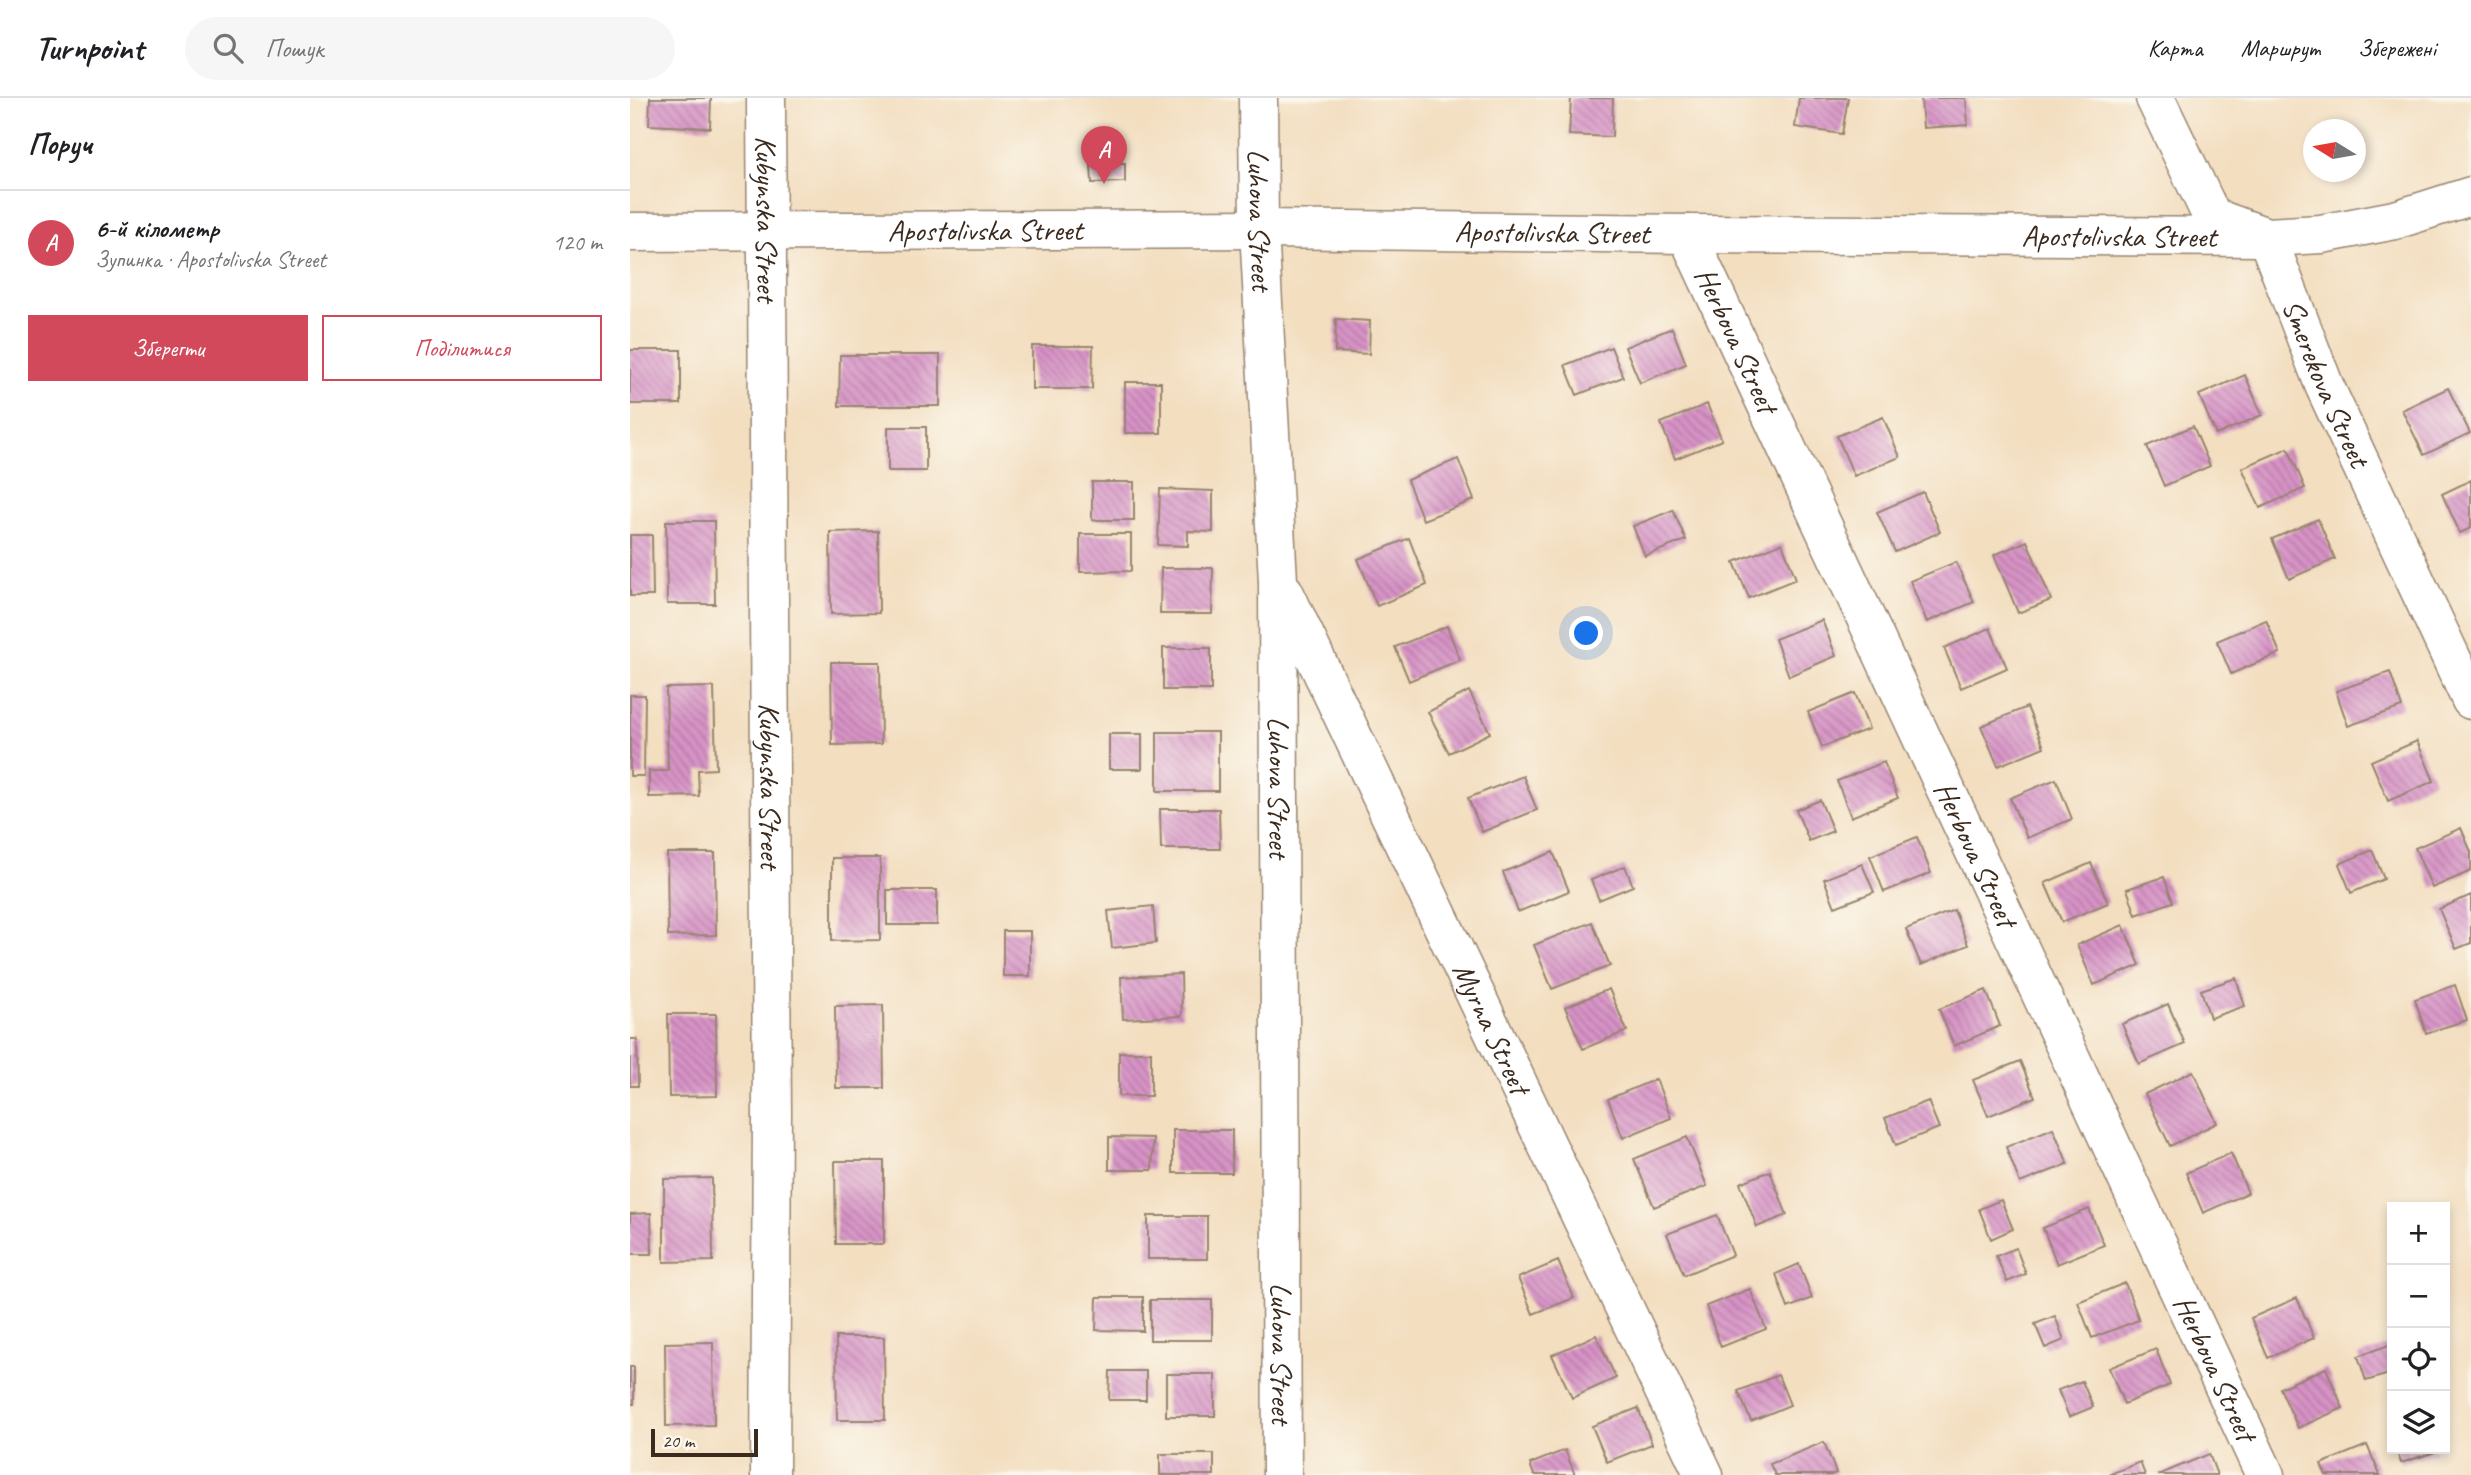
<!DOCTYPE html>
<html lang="uk">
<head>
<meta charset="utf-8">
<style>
  :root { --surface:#fff; --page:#f6f6f6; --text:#202124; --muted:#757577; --line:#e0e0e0; --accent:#d1495b }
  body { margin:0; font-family:Caveat,sans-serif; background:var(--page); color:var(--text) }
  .controls { position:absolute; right:21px; bottom:21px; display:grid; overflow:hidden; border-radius:0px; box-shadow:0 4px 10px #0003 }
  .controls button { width:63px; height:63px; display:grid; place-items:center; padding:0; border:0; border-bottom:2px solid var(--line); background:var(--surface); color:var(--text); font:35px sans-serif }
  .compass { position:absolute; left:1673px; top:21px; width:63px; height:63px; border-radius:50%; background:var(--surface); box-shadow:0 4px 10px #0003; rotate:281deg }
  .scale { position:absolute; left:21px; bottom:18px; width:107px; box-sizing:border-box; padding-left:7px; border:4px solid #3b2a1e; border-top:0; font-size:19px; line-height:24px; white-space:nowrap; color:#3b2a1e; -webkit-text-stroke:5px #fbf7ec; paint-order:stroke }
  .you { position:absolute; left:957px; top:536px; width:24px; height:24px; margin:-18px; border:5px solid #fff; border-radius:50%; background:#1a73e8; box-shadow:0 0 0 10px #1a73e833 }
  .badge { display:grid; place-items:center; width:46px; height:46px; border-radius:50%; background:var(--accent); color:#fff; font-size:23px; font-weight:700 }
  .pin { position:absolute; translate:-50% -58px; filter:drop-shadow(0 2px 4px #0008) }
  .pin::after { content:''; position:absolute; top:37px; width:24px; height:21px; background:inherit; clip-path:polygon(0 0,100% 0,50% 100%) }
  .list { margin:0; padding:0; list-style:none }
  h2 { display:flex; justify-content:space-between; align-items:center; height:91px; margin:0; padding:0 28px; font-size:30px }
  h2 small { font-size:23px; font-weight:400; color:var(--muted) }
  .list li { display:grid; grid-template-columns:46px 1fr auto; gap:21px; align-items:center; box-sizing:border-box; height:105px; padding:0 28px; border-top:2px solid var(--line) }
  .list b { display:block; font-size:26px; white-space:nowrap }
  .list p { margin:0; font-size:23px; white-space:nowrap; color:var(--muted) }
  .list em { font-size:23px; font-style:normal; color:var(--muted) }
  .actions { display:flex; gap:14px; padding:21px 28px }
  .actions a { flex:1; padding:16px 0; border:2px solid var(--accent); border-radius:0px; text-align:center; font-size:24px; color:var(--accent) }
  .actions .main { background:var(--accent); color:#fff }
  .icon { flex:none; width:38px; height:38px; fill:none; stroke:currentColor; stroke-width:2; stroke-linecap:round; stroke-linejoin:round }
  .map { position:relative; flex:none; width:1841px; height:1377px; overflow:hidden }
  header { display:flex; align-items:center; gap:42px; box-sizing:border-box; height:98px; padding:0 35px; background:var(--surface); border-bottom:2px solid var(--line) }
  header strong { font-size:33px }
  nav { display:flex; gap:38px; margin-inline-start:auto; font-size:24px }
  .search { width:490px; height:63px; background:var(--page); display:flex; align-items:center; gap:18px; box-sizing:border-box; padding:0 24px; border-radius:38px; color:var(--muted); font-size:26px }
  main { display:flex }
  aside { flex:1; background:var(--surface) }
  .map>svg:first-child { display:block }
  .building { fill:url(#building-back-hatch) }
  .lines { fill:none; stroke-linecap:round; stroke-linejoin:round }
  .minor-casing { stroke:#97846f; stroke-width:41 }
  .minor { stroke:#fff; stroke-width:38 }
  .labels { text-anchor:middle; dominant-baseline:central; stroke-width:5; stroke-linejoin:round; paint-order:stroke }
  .street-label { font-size:30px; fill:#3b2a1e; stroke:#fbf7ec }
</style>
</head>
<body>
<header>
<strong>Turnpoint</strong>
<div class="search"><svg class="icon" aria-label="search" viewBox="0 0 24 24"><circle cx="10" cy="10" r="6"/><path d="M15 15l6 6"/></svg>Пошук</div>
<nav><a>Карта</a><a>Маршрут</a><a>Збережені</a></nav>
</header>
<main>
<aside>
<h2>Поруч<small></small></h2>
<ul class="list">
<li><span class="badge">A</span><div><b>6-й кілометр</b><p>Зупинка · Apostolivska Street</p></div><em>120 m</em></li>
</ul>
<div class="actions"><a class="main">Зберегти</a><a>Поділитися</a></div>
</aside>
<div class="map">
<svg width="1841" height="1377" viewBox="0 0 1841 1377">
  <defs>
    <pattern id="building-back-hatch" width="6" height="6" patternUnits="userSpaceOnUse" patternTransform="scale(1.75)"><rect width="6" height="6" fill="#d793c6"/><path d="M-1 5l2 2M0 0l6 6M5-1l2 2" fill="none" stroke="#b078a0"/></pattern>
  </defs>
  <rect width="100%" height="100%" fill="#fbf7ec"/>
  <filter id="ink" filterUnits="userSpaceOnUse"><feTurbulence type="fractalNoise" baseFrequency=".0143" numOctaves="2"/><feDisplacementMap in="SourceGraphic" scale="14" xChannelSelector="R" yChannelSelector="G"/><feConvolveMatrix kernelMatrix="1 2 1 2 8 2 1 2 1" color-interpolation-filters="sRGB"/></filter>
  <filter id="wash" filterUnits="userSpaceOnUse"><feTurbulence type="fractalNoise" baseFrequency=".00686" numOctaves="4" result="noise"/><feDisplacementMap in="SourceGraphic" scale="28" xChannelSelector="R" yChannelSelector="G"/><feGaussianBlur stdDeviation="1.57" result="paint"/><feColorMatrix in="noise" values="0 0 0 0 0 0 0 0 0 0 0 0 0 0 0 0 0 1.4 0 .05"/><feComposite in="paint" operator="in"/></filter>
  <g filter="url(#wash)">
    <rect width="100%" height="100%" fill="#f3dec0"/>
    <g id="blocks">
      <path class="building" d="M20,0H81L80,30L19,27Z
        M941,0H983L982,39L939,37Z
        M1169,0H1218L1212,36L1165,29Z
        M1291,0H1336L1338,27L1293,30Z
        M495,65V84L462,85L461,67Z
        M706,221L740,223L739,256L705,254Z
        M1042,230L1056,266L1010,285L995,249Z
        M402,248H463L462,291H402Z
        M981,249L993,279L947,297L935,267Z
        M0,252H51V306H0Z
        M210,257H310V308H209Z
        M1615,277L1632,317L1586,337L1569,297Z
        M495,284H531V335H495Z
        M1818,290L1840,335L1794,357L1772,312Z
        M1077,306L1092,342L1045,361L1031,325Z
        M1253,319L1270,359L1224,378L1207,338Z
        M1563,328L1580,368L1534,388L1517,348Z
        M258,329H296V373H258Z
        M1658,350L1675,390L1630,410L1612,370Z
        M828,361L844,402L793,422L777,382Z
        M1841,382V430L1830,435L1812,396Z
        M462,384H504V422H462Z
        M530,391L583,393V434L558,433V448L528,447Z
        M1293,394L1310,434L1265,454L1247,414Z
        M1043,412L1056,442L1015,458L1003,428Z
        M1688,421L1705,461L1659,481L1642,441Z
        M36,423H84L85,506H37Z
        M248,433L249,515L201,516L200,434Z
        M450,436H501V473L450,474Z
        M0,437H22L23,498H0Z
        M779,440L797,487L747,508L728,461Z
        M1397,443L1421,502L1388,515L1364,457Z
        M1152,445L1166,481L1119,500L1104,464Z
        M1326,464L1344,504L1297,524L1280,483Z
        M531,470H583L582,516H530Z
        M1192,522L1206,558L1159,578L1145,541Z
        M1636,522L1650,555L1601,576L1587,543Z
        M817,528L830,562L779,583L765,549Z
        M1360,530L1377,570L1331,590L1314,550Z
        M533,550H581V592H533Z
        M201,564H250L251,646L202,647Z
        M1760,574L1772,609L1718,628L1706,593Z
        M84,589L86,671L68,672L69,698L19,699V673H38L36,590Z
        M839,593L860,635L819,655L798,614Z
        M1225,595L1239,631L1192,649L1178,614Z
        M0,597H15L14,678H0Z
        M1397,609L1414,649L1368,668L1351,628Z
        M527,634H588V693H527Z
        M479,636H512V671H479Z
        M1787,643L1804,683L1758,703L1741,663Z
        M1254,664L1268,700L1221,719L1207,683Z
        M893,678L907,712L852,734L838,700Z
        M1426,681L1442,721L1397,740L1380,700Z
        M1190,702L1203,733L1179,743L1166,712Z
        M530,711H589L590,751H531Z
        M1831,730L1841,754V773L1802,790L1785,750Z
        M1287,739L1301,775L1254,794L1240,758Z
        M1742,752L1754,781L1721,795L1709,766Z
        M923,754L939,793L888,814L873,774Z
        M37,755H85L86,837L38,838Z
        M202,760H250V842L202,843Z
        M1461,765L1478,805L1432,824L1415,785Z
        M1232,766L1244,794L1205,809L1194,781Z
        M995,768L1003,788L969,802L961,782Z
        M1534,779L1543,804L1506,817L1497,791Z
        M257,792H307V827H257Z
        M1841,797V845L1826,851L1809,811Z
        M523,808L526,845L482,850L478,813Z
        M1324,812L1338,847L1291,867L1276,831Z
        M962,824L980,868L922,891L904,847Z
        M1493,827L1510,867L1464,887L1447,847Z
        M373,833H400V878H373Z
        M551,876L552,918L493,921L491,879Z
        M1606,880L1615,908L1580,920L1571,892Z
        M1825,887L1837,922L1796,935L1785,901Z
        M979,891L997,933L953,951L935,909Z
        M1356,892L1370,928L1324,948L1309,911Z
        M1538,906L1555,946L1509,966L1492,926Z
        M253,907L254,990H206L205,908Z
        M38,916H86L87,998L39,999Z
        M0,941H7L8,988H0Z
        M489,954H521V998H489Z
        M1390,963L1405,999L1358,1018L1343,982Z
        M1563,973L1587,1025L1540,1048L1515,996Z
        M1026,981L1041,1020L993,1040L978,1001Z
        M1298,1003L1309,1030L1266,1047L1255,1020Z
        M1423,1030L1438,1066L1390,1085L1376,1049Z
        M543,1032H602V1075H543Z
        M479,1039L523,1040L522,1072H479Z
        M1057,1039L1077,1088L1024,1109L1004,1061Z
        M1601,1055L1618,1095L1573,1115L1556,1075Z
        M205,1063H254V1146H206Z
        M1140,1073L1157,1117L1127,1129L1110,1085Z
        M82,1080L83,1163L34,1164V1081Z
        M1371,1102L1383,1131L1361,1141L1349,1111Z
        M1459,1111L1474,1147L1427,1166L1413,1130Z
        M21,1115L22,1156H0V1116Z
        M1087,1117L1103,1157L1054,1177L1037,1136Z
        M518,1118H577V1161H518Z
        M1386,1150L1396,1176L1377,1184L1366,1158Z
        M928,1163L944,1200L903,1216L888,1180Z
        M1169,1166L1182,1200L1158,1210L1146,1176Z
        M1495,1185L1509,1222L1462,1240L1448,1204Z
        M1120,1191L1136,1231L1091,1249L1076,1208Z
        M467,1199H513V1233L466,1232Z
        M1667,1200L1684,1240L1638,1260L1621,1220Z
        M520,1202H582V1242H520Z
        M1425,1218L1434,1242L1415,1250L1405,1226Z
        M966,1237L986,1280L942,1300L922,1257Z
        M206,1239H254L255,1322H207Z
        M83,1244L84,1327L36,1328L35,1245Z
        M1759,1247L1762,1256V1275L1736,1283L1728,1258Z
        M1526,1251L1540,1287L1494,1306L1479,1270Z
        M0,1269H4V1306H0Z
        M1696,1270L1713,1310L1668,1330L1650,1290Z
        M480,1273H516V1302H479Z
        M536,1276H585V1318H536Z
        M1148,1277L1160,1307L1121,1323L1108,1293Z
        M1452,1283L1463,1309L1439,1319L1428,1292Z
        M1008,1310L1022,1346L977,1364L962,1328Z
        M1194,1344L1206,1375L1201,1377H1145L1140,1366Z
        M1737,1347L1750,1377H1696L1691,1366Z
        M1766,1351H1804L1805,1354L1771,1365Z
        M935,1352L945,1377H904L900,1366Z
        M530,1356H584V1377H530Z
        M1579,1356L1587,1377H1528Z
        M1510,1364L1515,1377H1478Z"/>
    </g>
  </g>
  <g filter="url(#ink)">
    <use href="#blocks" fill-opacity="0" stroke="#97846f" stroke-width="2"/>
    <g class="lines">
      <defs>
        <g id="minor">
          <path id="s1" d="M136,0L142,1015L140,1377"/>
          <path id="s2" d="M628,0L629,131L648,483L652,1377"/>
          <path id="s3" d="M1525,0L1582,119L1637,139L1694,287L1841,602"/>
          <path id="s4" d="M0,134L629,131L1057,136L1637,139L1691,136L1765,122L1841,98"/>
          <path id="s5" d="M1057,136L1635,1377"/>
          <path id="s6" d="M654,494L1074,1377"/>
        </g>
      </defs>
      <use href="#minor" class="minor-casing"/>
      <use href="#minor" class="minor"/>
    </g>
  </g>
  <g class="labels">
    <g class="street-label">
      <text stroke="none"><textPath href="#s1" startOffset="121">Kubynska Street</textPath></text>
      <text stroke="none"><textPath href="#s2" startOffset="122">Luhova Street</textPath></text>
      <text stroke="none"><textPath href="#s4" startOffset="355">Apostolivska Street</textPath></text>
      <text stroke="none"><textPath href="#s4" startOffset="922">Apostolivska Street</textPath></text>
      <text stroke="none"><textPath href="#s4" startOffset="1489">Apostolivska Street</textPath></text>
      <text stroke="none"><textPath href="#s5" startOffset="117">Herbova Street</textPath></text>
      <text stroke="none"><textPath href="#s3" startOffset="348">Smerekova Street</textPath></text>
      <text stroke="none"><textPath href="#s2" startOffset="690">Luhova Street</textPath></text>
      <text stroke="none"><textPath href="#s1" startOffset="688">Kubynska Street</textPath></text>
      <text stroke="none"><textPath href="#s5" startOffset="684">Herbova Street</textPath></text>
      <text stroke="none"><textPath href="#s6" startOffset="483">Myrna Street</textPath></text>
      <text stroke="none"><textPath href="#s2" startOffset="1256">Luhova Street</textPath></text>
      <text stroke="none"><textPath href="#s5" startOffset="1251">Herbova Street</textPath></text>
    </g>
  </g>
</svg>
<div class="controls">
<button>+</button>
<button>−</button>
<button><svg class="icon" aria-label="locate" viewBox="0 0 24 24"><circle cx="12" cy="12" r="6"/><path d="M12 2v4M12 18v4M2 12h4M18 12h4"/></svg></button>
<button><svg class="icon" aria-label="layers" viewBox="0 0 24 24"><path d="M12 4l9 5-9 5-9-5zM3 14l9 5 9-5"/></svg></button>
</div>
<svg class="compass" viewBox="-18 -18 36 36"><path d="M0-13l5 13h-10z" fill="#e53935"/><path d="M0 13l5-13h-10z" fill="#757577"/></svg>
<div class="scale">20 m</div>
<div class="you"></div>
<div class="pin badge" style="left:474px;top:86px">A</div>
</div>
</main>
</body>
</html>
